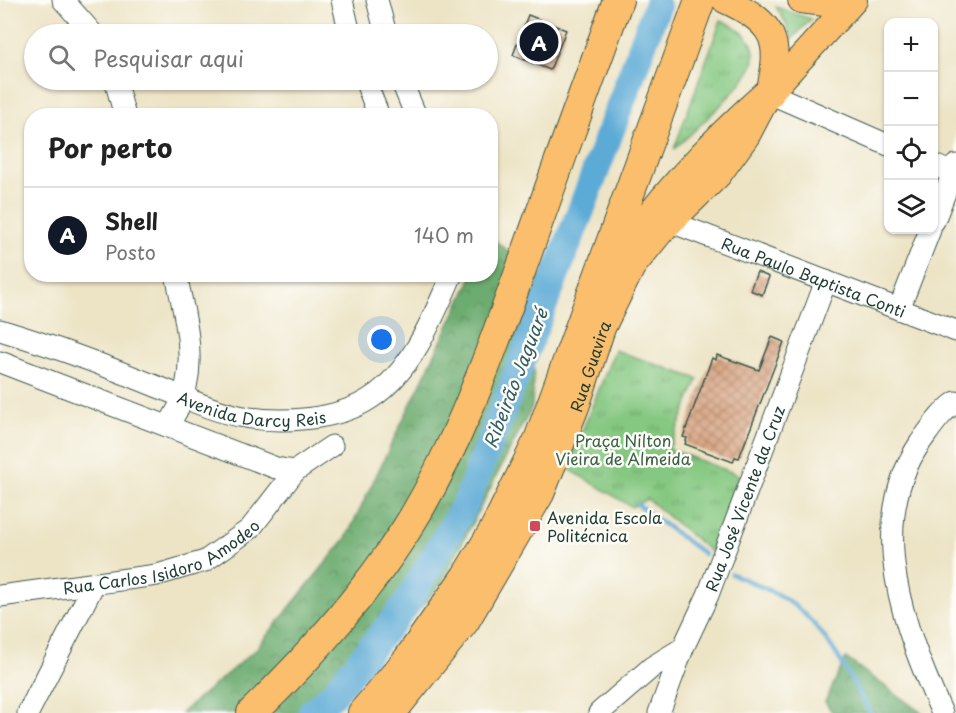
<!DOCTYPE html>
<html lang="pt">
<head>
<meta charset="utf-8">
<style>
  :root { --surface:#fff; --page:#f2f2f2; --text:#222; --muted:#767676; --line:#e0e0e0; --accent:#111827 }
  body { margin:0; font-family:"Playpen Sans",sans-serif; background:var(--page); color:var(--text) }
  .controls { position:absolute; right:18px; top:18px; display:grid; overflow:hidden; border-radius:12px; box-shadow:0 2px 4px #0004 }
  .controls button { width:54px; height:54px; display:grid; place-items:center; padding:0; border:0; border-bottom:2px solid var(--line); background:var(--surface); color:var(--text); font:30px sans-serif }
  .you { position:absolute; left:382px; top:340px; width:21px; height:21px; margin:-15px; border:4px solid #fff; border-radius:50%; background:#1a73e8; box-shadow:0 0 0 9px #1a73e833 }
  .badge { display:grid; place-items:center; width:39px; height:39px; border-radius:50%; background:var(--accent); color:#fff; font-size:20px; font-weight:700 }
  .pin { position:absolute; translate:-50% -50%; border:3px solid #fff; box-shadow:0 2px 6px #0006 }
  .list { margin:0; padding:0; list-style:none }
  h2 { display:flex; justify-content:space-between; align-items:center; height:78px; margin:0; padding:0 24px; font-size:26px }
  h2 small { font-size:20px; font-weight:400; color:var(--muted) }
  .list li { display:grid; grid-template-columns:39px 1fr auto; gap:18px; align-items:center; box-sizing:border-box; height:96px; padding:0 24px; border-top:2px solid var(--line) }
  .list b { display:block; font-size:22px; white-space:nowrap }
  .list p { margin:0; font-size:20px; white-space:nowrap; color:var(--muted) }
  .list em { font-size:20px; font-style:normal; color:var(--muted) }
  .icon { flex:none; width:33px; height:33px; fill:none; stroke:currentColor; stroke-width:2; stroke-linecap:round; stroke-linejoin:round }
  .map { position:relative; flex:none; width:956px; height:713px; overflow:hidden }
  .search { position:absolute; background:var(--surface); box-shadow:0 2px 4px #0004; left:24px; top:24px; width:474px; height:66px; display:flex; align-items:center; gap:15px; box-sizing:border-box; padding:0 21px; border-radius:33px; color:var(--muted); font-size:22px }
  .panel { position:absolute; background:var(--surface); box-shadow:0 2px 4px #0004; left:24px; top:108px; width:474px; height:174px; border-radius:24px }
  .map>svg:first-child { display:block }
  .forest { fill:url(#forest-crowns); stroke:#467452; stroke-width:1.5 }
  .park { fill:url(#park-tufts); stroke:#52825a; stroke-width:1.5 }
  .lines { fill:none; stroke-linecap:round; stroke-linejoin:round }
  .stream { stroke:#5caad6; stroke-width:4.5 }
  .river { stroke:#5caad6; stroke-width:28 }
  .building { fill:url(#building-cross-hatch) }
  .minor-casing { stroke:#3e564a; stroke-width:23 }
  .major-casing { stroke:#3e564a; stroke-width:28 }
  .highway-casing { stroke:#3e564a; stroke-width:32 }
  .minor { stroke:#fff; stroke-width:21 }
  .major { stroke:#fabe6d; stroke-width:26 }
  .highway { stroke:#fabe6d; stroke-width:30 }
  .poi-dot { fill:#d1495b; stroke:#fdfcf7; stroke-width:2 }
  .labels { text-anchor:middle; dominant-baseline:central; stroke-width:5; stroke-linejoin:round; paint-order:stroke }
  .street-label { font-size:16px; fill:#1f3d34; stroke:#fdfcf7 }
  .park-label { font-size:16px; fill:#386047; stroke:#fdfcf7 }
  .poi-label { font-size:16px; fill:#1f3d34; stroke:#fdfcf7; text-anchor:start }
  .water-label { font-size:18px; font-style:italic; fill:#315e65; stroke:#fdfcf7 }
</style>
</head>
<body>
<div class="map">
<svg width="956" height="713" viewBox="0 0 956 713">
  <defs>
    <pattern id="forest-crowns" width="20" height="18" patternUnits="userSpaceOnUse" patternTransform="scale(1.5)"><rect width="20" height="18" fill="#6cac6f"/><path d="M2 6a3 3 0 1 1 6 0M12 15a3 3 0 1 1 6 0" fill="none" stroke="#588d5c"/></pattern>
    <pattern id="park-tufts" width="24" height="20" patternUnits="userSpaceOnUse" patternTransform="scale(1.5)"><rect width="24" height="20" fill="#85c881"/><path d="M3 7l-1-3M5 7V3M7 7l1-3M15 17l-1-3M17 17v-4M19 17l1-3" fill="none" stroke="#6ca46a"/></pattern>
    <pattern id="building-cross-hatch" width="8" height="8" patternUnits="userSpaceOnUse" patternTransform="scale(1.5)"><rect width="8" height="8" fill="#daa786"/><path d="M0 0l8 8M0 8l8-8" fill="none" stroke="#b0896e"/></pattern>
  </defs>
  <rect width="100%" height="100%" fill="#fdfcf7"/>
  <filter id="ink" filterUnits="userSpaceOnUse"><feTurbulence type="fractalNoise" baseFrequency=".0167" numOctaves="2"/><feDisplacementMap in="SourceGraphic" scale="12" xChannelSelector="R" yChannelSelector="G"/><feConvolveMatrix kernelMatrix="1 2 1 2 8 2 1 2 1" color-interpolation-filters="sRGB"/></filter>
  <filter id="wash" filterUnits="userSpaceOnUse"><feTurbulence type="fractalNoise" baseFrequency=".008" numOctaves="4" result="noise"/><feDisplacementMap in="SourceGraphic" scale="24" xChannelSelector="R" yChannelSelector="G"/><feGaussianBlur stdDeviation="1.35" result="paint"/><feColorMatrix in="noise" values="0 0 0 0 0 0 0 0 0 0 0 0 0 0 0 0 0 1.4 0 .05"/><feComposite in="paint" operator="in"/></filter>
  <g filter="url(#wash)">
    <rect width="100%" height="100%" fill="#ede4c6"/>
    <path class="forest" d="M491,237L539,276L532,407L442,582L332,713H181L256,649L346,538L473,275L490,274Z
      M846,658L922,713H833L825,702Z"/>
    <path class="park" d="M776,7L811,19L792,39L786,23Z
      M721,20C738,27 760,41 753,64C746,84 692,133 674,149Z
      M615,350L698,379L669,449L739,475L711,552L647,499L632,507L567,468Z"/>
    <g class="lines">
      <path class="stream" d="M638,505L704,554
        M732,574C753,583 777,592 795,606C828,632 850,677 870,713"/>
      <path class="river" d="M311,713L332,695L406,605L466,503L583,205L657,6"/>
    </g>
    <g id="blocks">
      <path class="building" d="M528,15L566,30L550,70L513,55Z
        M757,272L769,277L762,295L750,290Z
        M772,337L784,342L739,458L735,457L733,462L685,444L687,438L683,437L712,358L716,360L717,355L759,370Z"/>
    </g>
  </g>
  <g filter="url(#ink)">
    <use href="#blocks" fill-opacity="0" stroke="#3e564a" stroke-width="1.5"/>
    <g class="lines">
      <defs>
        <g id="minor">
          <path d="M63,0L93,34"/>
          <path d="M342,0L350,34"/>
          <path d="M377,0L386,34"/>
          <path d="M115,80L125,116"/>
          <path d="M365,80L379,116"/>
          <path d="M401,80L416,116"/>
          <path d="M769,93L888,145"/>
          <path d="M934,165L953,173"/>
          <path d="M934,221L956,165"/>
          <path id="s1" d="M671,222L956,331"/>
          <path d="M899,309L930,230"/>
          <path id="s2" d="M0,330C54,346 106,366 158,387C184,397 212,411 239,416C278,424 337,421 371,398C412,371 433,318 452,274"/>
          <path d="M0,362L276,468L295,471L332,446"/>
          <path d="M168,426C173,417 180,407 183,397C197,357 184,314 176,274"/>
          <path id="s3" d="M0,596L157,575L205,561L250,529L295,471"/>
          <path d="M28,713L94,584"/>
          <path d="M599,713L652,667L683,648"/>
          <path id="s4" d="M659,713L683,648L708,595L826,281"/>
          <path d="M942,713C905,631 864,527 920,443C931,428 941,412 956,402"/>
        </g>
        <g id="major">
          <path d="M725,0C775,23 782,40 769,93"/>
          <path d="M801,0L825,3L839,0"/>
          <path id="s5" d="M393,713L466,622L541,494L576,407L602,328L632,267L662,230L718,175L747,135L769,93L854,0"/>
        </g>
        <path id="highway" d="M614,266C658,202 711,144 769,93
          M252,713C310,657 362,598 406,530C457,449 489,357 521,269C553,179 585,90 618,0
          M363,713L408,660L466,577L494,531L539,440L700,0"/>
      </defs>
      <use href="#minor" class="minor-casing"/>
      <use href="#major" class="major-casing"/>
      <use href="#highway" class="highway-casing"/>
      <use href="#minor" class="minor"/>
      <use href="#major" class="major"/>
      <use href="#highway" class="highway"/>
    </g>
  </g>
  <rect class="poi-dot" x="529" y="520" width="12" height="12" rx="3"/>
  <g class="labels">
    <g class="street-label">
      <text stroke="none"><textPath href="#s1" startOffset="153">Rua Paulo Baptista Conti</textPath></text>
      <text stroke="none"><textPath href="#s5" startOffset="402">Rua Guavira</textPath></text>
      <text stroke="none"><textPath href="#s2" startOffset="266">Avenida Darcy Reis</textPath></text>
      <text stroke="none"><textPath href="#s4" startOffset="231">Rua José Vicente da Cruz</textPath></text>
      <text stroke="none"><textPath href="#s3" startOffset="168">Rua Carlos Isidoro Amodeo</textPath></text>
    </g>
    <g class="park-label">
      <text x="623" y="440">Praça Nilton<tspan x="623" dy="18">Vieira de Almeida</tspan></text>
    </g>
    <g class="poi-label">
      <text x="547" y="517">Avenida Escola<tspan x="547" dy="18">Politécnica</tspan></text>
    </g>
    <g class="water-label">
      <text transform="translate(515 378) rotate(-69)">Ribeirão Jaguaré</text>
    </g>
  </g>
</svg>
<div class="controls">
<button>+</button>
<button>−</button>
<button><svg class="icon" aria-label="locate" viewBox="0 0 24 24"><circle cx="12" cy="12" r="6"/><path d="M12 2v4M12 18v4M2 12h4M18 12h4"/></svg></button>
<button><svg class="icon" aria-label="layers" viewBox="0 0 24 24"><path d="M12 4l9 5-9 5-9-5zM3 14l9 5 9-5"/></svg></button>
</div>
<div class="you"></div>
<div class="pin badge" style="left:539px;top:42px">A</div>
<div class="search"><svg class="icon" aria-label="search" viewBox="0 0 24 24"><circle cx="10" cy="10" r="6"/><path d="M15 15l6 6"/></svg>Pesquisar aqui</div>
<section class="panel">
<h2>Por perto<small></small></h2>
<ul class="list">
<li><span class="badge">A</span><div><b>Shell</b><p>Posto</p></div><em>140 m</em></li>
</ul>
</section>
</div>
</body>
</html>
